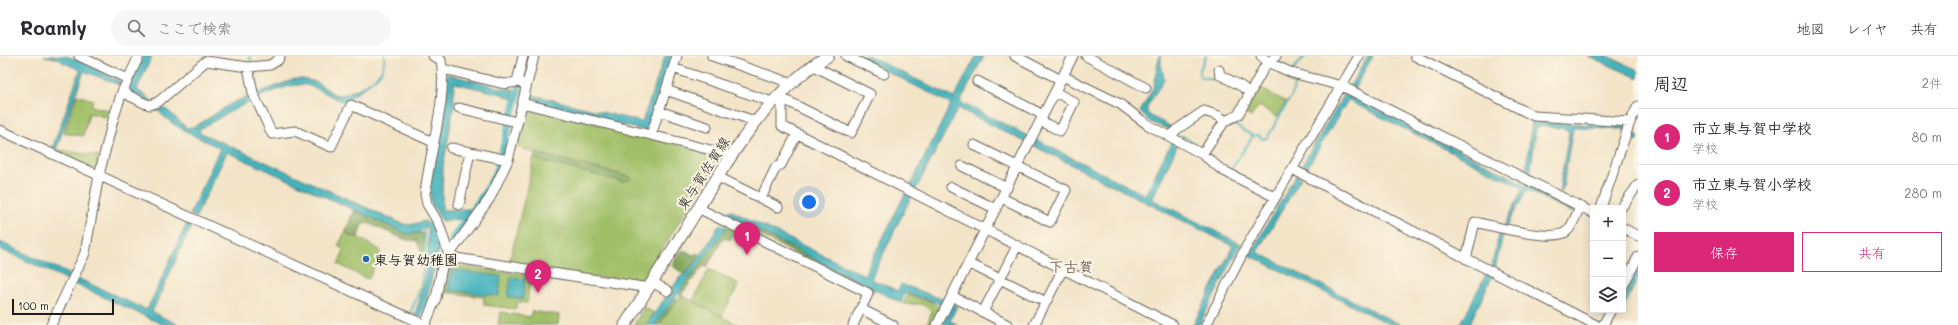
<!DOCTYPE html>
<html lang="ja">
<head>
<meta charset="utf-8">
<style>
  :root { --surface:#fff; --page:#f7f7f7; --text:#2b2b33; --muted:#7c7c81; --line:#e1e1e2; --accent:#db2777 }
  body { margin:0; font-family:Mali,"Klee One",sans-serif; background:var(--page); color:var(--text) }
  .controls { position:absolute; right:12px; bottom:12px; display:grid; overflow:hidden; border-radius:0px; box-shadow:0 2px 10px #0003 }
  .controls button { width:36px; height:36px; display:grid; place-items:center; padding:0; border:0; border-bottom:1px solid var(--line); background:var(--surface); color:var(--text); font:20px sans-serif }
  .scale { position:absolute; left:12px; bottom:10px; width:102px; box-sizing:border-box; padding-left:4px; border:2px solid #1c1c1c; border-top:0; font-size:11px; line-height:14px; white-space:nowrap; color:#1c1c1c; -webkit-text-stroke:3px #fcf5e5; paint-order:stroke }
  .you { position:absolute; left:809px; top:146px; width:14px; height:14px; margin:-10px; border:3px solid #fff; border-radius:50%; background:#1a73e8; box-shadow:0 0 0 6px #1a73e833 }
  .badge { display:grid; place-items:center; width:26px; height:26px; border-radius:50%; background:var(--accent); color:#fff; font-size:13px; font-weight:700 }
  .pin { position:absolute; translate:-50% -33px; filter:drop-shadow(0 1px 2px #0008) }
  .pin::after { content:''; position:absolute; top:21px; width:14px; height:12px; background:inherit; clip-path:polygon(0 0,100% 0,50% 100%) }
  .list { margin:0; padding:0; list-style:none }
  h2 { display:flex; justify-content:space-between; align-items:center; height:52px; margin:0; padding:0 16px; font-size:17px }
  h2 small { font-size:13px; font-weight:400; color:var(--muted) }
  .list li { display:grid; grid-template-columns:26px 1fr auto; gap:12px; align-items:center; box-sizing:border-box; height:56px; padding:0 16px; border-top:1px solid var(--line) }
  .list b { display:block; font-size:15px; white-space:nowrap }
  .list p { margin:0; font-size:13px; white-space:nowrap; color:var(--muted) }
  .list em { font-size:13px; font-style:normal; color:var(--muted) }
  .actions { display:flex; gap:8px; padding:12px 16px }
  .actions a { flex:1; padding:9px 0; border:1px solid var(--accent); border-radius:0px; text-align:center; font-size:14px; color:var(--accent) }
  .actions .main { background:var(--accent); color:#fff }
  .icon { flex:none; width:22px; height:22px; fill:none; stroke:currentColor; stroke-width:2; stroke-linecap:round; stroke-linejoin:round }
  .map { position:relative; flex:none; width:1638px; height:269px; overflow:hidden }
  header { display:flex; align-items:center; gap:24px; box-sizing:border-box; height:56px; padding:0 20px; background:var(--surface); border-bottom:1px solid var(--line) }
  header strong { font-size:19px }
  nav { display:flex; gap:22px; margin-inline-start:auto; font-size:14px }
  .search { width:280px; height:36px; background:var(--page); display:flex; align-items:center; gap:10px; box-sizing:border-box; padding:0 14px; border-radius:22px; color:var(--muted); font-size:15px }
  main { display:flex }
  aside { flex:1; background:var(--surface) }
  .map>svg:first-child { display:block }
  .green { fill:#a0bf68; stroke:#5e6e42 }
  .forest { fill:#80a65c; stroke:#4e613c }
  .water { fill:#42b2bc; stroke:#2f676c }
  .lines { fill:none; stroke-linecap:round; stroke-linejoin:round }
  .stream { stroke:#42b2bc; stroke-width:2 }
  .canal { stroke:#42b2bc; stroke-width:7 }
  .minor-casing { stroke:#676258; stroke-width:11 }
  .major-casing { stroke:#676258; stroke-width:13 }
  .minor { stroke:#fff; stroke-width:9 }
  .major { stroke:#fff; stroke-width:11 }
  .poi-dot { fill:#1f6fb2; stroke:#fcf5e5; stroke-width:1.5 }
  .labels { text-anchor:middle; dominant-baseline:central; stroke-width:4; stroke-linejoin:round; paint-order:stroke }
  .street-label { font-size:14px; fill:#1c1c1c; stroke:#fcf5e5 }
  .poi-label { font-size:14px; font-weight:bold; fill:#1c1c1c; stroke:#fcf5e5; text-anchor:start }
  .neighbourhood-label { font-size:15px; fill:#5b4a44; stroke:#fcf5e5 }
</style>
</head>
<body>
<header>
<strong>Roamly</strong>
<div class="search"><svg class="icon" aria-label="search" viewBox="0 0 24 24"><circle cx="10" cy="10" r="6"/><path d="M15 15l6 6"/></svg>ここで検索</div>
<nav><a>地図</a><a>レイヤ</a><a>共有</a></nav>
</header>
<main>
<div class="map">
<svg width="1638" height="269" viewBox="0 0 1638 269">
  <rect width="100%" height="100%" fill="#fcf5e5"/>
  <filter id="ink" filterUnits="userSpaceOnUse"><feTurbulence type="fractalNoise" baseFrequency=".025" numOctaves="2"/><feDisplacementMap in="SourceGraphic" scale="8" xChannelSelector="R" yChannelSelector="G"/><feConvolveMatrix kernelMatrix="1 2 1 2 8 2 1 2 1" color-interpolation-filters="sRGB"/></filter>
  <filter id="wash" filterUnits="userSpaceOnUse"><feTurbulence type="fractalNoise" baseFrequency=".012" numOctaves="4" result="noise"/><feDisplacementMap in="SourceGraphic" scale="16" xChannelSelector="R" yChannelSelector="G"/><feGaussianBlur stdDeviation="0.9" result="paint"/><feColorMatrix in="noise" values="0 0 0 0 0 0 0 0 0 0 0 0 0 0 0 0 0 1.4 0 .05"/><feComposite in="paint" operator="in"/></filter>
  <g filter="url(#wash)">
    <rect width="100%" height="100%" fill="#f3e4c8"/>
    <path class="green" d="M1258,31L1286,46L1277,61L1259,50L1251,61L1244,57Z
      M77,39L93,44L91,50L112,55L109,62L89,57L83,80L64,77Z
      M526,50L721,100L640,228L509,208L535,97L517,91Z
      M52,93L99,100L97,112L93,113Z
      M346,174L349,180L358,181L381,195L369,222H365L338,208L344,194L338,190Z
      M449,209L531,219L527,247L517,246L516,253L484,249V241L442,236L446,214Z
      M709,213L739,228L722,260L693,245Z
      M681,239L738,269H659Z
      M908,239L934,247L941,254L933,269H927L932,254L921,248H903Z
      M644,251L654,257L646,269H634Z
      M532,255L559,259L558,269H498L500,256L530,261Z"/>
    <path class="forest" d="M535,97L631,121L629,124L623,126L537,104L534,100Z
      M354,154L407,178L423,177L424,196H421L417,185L406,184L368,167L362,169L358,181L349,180L346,174Z
      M732,161L874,233L872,237L730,164Z
      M727,171L736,175L730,184L723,182L707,211L703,210L681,239L678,237Z
      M682,194L694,199L697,197L701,199L684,219L672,209Z
      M674,242L677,244L659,269H655Z"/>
    <path class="water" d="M44,0H65L84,6L121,26L120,29L84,15L56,94L52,93L80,14L62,6L61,3Z
      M143,0H152L137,33L152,45H148L130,36L129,32Z
      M665,0H672L646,75L527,45L529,38L642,66Z
      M857,0H869L954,42L976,0H984L960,46L1028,80L1025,86L958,52L915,135L909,132L951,48Z
      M1159,0H1161V7L1164,23L1147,51V57C1155,64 1164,65 1172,72L1171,74L1150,66L1140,56L1154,30Z
      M1368,0H1373L1354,33L1350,30Z
      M1588,0H1607L1638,14V22Z
      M447,18L505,33H514L512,43L501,38L454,27V50L443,111L442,154L469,153L464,163L442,165L431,147L430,130L447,41Z
      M295,23H303L316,26L334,38L342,39L367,29L345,46C332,42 318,32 306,29C280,25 223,60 200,73L199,76L403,168L410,169L425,165L429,168L434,165L439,175L440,192L435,207L427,243L420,262L414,260C427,226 428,205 428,171L422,173L420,177L407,178L227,96L196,161L190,158L220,92C197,81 173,72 155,52L157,50L167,54L187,72L196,70L234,46Z
      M1346,36L1351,39L1304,117L1299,114Z
      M1351,40L1575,153L1573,157L1527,134L1504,175L1495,213L1491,212L1500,175L1506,167L1523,132L1349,45Z
      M1532,66L1626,70L1638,80V85L1629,82L1624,73L1573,72L1562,136L1559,135L1569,77L1562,72L1538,70L1536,73L1530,121L1525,119Z
      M1035,83L1145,139L1172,85L1178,88L1152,143L1241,188L1199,269H1193L1233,190L1032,89Z
      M1296,119L1301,122L1257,196L1401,269H1391L1249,199Z
      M906,136L912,139L871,223L898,235L901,228L945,244L942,251L936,246L905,237L901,247L732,161L730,164L724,161L730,154L864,219Z
      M188,165L193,167L152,256L179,269H164L75,228L77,222L147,254Z
      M720,168L727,171L655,269H646L680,221C696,213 710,183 720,168Z
      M0,186L70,218L68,224L0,193Z
      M1638,212V222L1623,253V241Z
      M451,214L501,220L499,240L448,234Z
      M1487,216L1493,219L1469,269H1460Z
      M511,221L525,223L523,243L508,241Z
      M952,247L957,250L950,265L958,269H947L942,266Z"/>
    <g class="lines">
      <path class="stream" d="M250,0L251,7
        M1206,0L1199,16L1201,21L1223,25
        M1293,14L1304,1L1307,0
        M256,29L258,38
        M361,32C374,23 386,17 384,0
        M1253,80L1258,79L1263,83L1267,82L1292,39L1294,30L1291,20
        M1179,81L1183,80L1202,93
        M1626,91L1630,81
        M1208,97L1213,101
        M1229,114L1232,112L1253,80L1235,69L1233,66
        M410,258L421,231L425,196L424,173"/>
      <path class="canal" d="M452,183L486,135L497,114L522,22"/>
    </g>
  </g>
  <g filter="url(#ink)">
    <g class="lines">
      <defs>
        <path id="minor" d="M79,0L128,23
          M433,0L441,4C448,42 429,97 425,138L427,148L439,168L449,199L456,202L649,232
          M677,0L666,34L757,66
          M712,0L791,27
          M846,0L884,18
          M1015,0L1061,24
          M1086,0L1146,32
          M1261,0L1270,7L1292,17L1342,30L1593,157
          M1415,0L1534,60L1630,66L1638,50
          M248,11L253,37L272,78L295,75L331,91L351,49L433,86
          M673,12L772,46
          M443,13L504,28L517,26L527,28
          M1219,14L1220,19L1241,30L1250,37
          M1063,20L1120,48L1148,69L1202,98L1222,114L1275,141
          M977,25L1043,59
          M517,26L523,0
          M122,36L144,47L150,49L158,46L206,5L248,11L270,9L278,4L280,0
          M777,40L782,50V70L1173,269
          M777,40L851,77L870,38L812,9
          M522,47L731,99
          M459,52L517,66
          M659,55L707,71
          M1041,65L1060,75L1074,46L1055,36
          M0,74L425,269
          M651,79L664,40
          M1171,81L1176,74L1204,55L1219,60L1225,65
          M974,89L1066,134L1050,166L1002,142
          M451,92L508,104
          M1202,98L1225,65L1238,59L1265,10L1276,0
          M962,110L1007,132
          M1292,113L1596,269
          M718,121L778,151
          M951,131L996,153
          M761,142L776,111L781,109L797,78
          M459,149L470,96
          M698,152L868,237L867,240L853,269
          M1601,152L1630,66
          M1621,152L1638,129
          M1623,172L1638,180
          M1466,203L1475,166C1492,170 1555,187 1567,175C1573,170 1576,158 1580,151
          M968,207L1046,246
          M652,226L668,235
          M1623,230L1638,201
          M952,240L1008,269
          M861,253L893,269
          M983,256L1017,190
          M51,269L85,197L99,119L113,64L122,36L139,0
          M425,269L436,242L442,211L449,199L490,142L508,104L534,0
          M937,269L1073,0
          M1034,269L1063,213
          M1206,269L1246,191L1359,0
          M1603,269L1611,254"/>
        <path id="major" d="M625,269C648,233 670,197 693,161C728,103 768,35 828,0"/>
      </defs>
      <use href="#minor" class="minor-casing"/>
      <use href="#major" class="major-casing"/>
      <use href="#minor" class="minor"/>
      <use href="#major" class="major"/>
    </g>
  </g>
  <circle class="poi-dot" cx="366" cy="203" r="4"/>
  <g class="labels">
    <g class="street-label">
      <text transform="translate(703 117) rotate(-57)">東与賀佐賀線</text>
    </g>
    <g class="poi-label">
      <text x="374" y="203">東与賀幼稚園</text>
    </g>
    <g class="neighbourhood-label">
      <text x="1071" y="210">下古賀</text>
    </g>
  </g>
</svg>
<div class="controls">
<button>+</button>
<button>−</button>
<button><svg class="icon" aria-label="layers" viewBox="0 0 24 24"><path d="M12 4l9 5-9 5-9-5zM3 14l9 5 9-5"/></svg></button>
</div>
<div class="scale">100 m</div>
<div class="you"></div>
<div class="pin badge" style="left:747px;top:199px">1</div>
<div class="pin badge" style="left:538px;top:237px">2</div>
</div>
<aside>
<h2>周辺<small>2件</small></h2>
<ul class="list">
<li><span class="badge">1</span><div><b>市立東与賀中学校</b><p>学校</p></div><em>80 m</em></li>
<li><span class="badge">2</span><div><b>市立東与賀小学校</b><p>学校</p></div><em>280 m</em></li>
</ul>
<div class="actions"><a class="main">保存</a><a>共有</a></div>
</aside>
</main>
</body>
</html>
